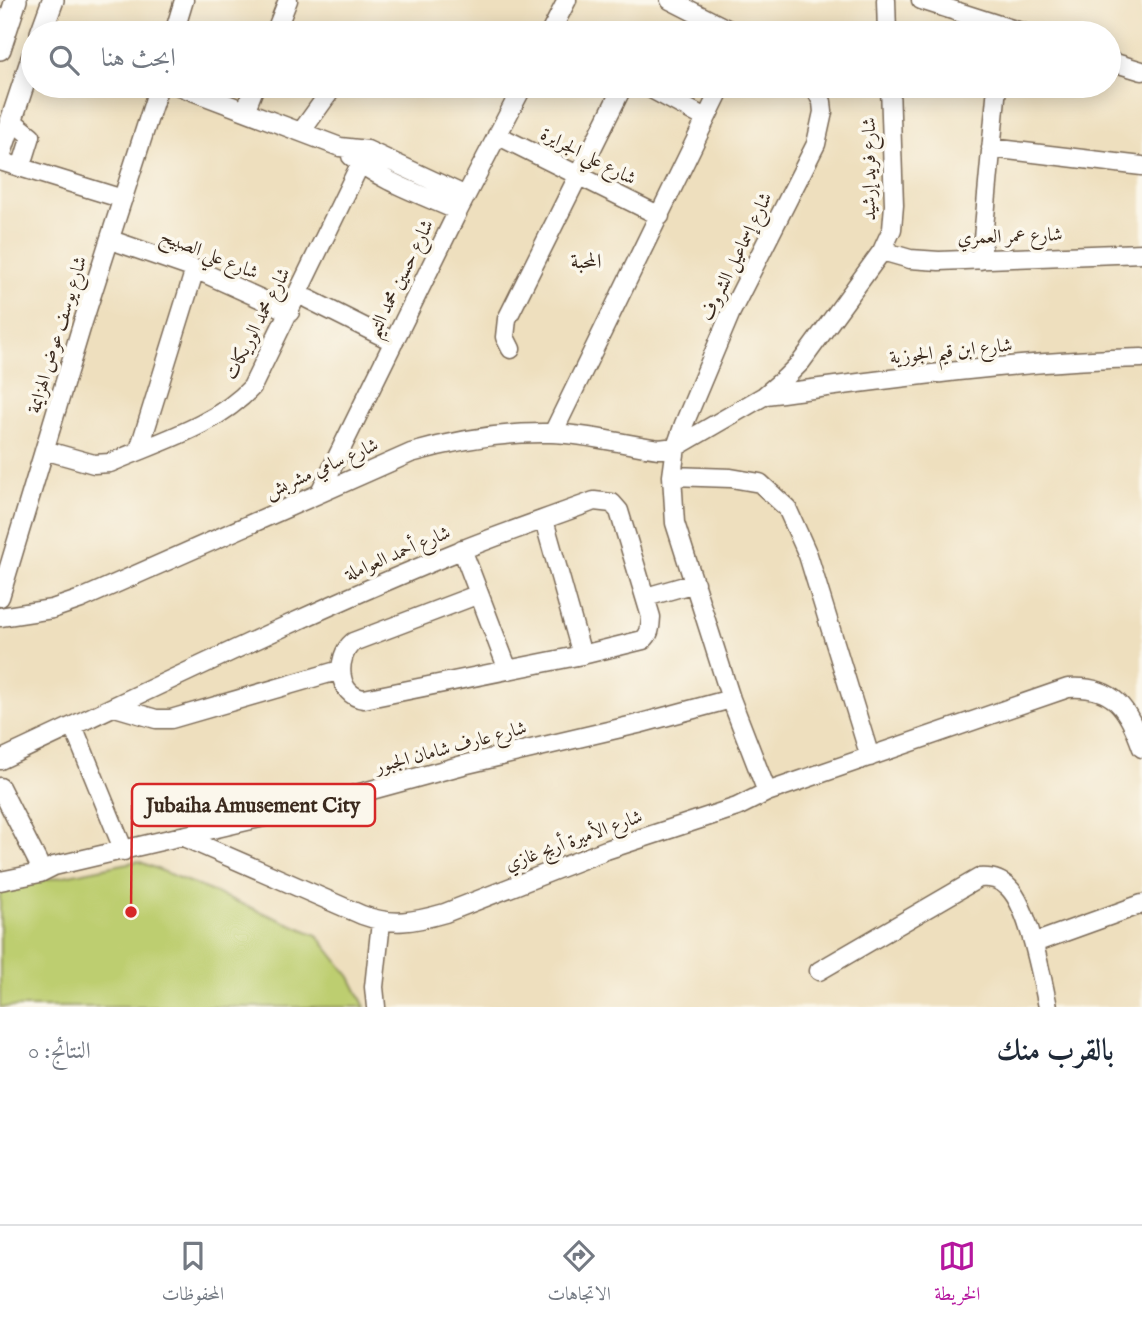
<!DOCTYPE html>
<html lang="ar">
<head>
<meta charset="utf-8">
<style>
  :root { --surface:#fff; --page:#f6f6f7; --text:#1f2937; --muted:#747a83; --line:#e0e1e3; --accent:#b5179e }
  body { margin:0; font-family:"IM FELL English",Amiri,serif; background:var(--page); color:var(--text); direction:rtl }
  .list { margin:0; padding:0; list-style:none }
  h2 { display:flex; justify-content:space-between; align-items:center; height:91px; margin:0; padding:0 28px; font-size:30px }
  h2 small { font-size:23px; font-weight:400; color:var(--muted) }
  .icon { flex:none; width:38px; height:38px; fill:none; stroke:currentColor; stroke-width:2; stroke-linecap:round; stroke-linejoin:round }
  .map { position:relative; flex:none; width:1142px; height:1007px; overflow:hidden; direction:ltr }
  .search { position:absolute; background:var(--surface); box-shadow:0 4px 18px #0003; left:21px; right:21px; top:21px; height:77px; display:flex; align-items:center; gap:18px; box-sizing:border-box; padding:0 24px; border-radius:38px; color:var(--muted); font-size:26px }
  .sheet { height:217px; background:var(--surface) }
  nav { display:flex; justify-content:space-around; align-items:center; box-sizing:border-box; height:98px; border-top:2px solid var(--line); background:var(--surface); font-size:19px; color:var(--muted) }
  nav a { display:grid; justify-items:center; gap:4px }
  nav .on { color:var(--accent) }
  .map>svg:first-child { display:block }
  .green { fill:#bdce70; stroke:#7c7c47; stroke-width:2 }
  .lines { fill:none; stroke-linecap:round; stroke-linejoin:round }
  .minor-casing { stroke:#7a6956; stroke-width:21 }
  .major-casing { stroke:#7a6956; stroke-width:24 }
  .minor { stroke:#fff; stroke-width:18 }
  .major { stroke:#fff; stroke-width:21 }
  .labels { text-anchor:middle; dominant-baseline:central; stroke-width:7; stroke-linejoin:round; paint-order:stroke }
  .street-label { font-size:19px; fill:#3b2a1e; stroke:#fbf7ec }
  .neighbourhood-label { font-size:21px; fill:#3b2a1e; stroke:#fbf7ec }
  .leader { fill:none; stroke:#d62828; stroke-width:2.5 }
  .callout-dot { fill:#d62828; stroke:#fbf7ec; stroke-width:2.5 }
  .callout { fill:#fbf7ec; stroke:#d62828; stroke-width:2.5 }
  .callout-label { font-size:21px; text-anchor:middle; font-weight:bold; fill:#3b2a1e }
</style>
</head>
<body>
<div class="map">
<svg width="1142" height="1007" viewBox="0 0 1142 1007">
  <rect width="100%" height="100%" fill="#fbf7ec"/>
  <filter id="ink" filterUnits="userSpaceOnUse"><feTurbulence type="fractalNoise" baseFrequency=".0143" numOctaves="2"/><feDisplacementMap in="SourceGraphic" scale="14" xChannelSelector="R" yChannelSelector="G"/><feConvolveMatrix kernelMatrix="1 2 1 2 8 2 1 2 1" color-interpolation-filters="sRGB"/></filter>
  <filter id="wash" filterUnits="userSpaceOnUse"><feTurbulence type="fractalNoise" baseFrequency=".00686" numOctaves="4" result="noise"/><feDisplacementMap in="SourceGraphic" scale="28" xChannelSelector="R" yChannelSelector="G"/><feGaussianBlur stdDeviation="1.57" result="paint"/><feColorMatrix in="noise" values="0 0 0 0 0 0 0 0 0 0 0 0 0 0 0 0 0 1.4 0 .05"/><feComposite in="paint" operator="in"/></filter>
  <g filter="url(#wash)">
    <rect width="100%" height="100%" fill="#eedfbe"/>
    <path class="green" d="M138,861L317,935L350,977L365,1007H0V889Z"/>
  </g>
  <g filter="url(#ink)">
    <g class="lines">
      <defs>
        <path id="minor" d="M670,0L735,33
          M886,0L887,33
          M921,0L1024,33
          M174,33L184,0
          M275,33L288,0
          M550,33L567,0
          M1109,61L1142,71
          M179,86L340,147L367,150L466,196
          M646,86L705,118
          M246,109L255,86
          M11,120L31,136L21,168
          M301,132L334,86
          M497,135L660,216
          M991,148L1142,166
          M351,156C380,181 423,195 458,211
          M0,161L123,199
          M111,240L195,269L290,312
          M882,251L910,259L939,261L1142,253
          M981,260L997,86
          M308,299L394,342
          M511,349L505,337L507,319L623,86
          M766,395C890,379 1016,361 1142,358
          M553,433L722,86
          M44,450L94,464L110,463C158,442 216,426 252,387L367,150
          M139,450L195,269
          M672,476L731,478L760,483L787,508L808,555L870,757
          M320,492L458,211L523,86
          M544,520L582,655
          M462,549L508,670
          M0,597L82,325L159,86
          M646,597L695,583
          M0,617L52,609L81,599L411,453C456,440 504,432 551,433C586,434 623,444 659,449L676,447L764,396L785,378L801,362L882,251L892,229L894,205L890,86
          M115,707L156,719H171L340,670
          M73,726L124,851
          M0,760C153,689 303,614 459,551C503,533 549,518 594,501L612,503L619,511L651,617C650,627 651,633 643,640L582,655L364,699C337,696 335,657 353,642L479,594
          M0,787L38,862L40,873
          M767,792L1068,688C1114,685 1128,708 1142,748
          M181,836L362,915C392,926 414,922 445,913L606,850L737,807L767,792L731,699L675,523L672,476L676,447L684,424L731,312L816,144L823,112L822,102L814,86
          M0,881L40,873L54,866L320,804L463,765L638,724L731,699
          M1034,943L1142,904
          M819,971L979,878C991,877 1000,879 1009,888C1029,908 1042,978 1048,1007
          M376,1007L374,987L381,922"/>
        <path id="major" d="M41,33L53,0
          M0,49L16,0
          M0,155L33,55"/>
      </defs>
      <use href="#minor" class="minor-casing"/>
      <use href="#major" class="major-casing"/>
      <use href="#minor" class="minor"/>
      <use href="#major" class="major"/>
    </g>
  </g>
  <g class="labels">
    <g class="street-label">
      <text transform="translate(588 157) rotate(27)">شارع علي الجرايرة</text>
      <text transform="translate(870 169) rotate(-90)">شارع فريد إرشيد</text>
      <text transform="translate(1010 237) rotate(-2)">شارع عمر العمري</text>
      <text transform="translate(209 255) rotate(22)">شارع علي الصبيح</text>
      <text transform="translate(737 257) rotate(-64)">شارع إسماعيل الشروف</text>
      <text transform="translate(401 279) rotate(-64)">شارع حسين محمد التيم</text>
      <text transform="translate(258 324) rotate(-63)">شارع محمد الوريكات</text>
      <text transform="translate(58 335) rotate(-73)">شارع يوسف عوض الهزايمة</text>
      <text transform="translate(951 352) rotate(-6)">شارع ابن قيم الجوزية</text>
      <text transform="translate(322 469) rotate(-24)">شارع سامي مشربش</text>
      <text transform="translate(398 554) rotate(-23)">شارع أحمد العواملة</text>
      <text transform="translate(451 748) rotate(-15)">شارع عارف شامان الجبور</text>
      <text transform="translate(574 841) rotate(-20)">شارع الأميرة أريج غازي</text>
    </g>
    <g class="neighbourhood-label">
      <text x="586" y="262">المحبة</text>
    </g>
  </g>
  <path class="leader" d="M131 912L132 805"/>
  <circle class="callout-dot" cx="131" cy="912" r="7"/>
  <rect class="callout" x="132" y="784" width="243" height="42" rx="7"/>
  <g class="callout-label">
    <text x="253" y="812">Jubaiha Amusement City</text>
  </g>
</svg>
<div class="search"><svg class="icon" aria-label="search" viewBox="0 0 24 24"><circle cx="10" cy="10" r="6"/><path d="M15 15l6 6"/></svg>ابحث هنا</div>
</div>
<section class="sheet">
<h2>بالقرب منك<small>النتائج: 0</small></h2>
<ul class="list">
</ul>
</section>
<nav>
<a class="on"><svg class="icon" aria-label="map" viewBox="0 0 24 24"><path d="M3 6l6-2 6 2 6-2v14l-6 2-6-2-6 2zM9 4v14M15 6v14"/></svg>الخريطة</a>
<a><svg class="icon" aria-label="directions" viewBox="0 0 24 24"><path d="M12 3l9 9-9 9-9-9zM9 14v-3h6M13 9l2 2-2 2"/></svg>الاتجاهات</a>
<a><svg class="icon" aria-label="saved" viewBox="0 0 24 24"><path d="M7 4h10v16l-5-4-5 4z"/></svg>المحفوظات</a>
</nav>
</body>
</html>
